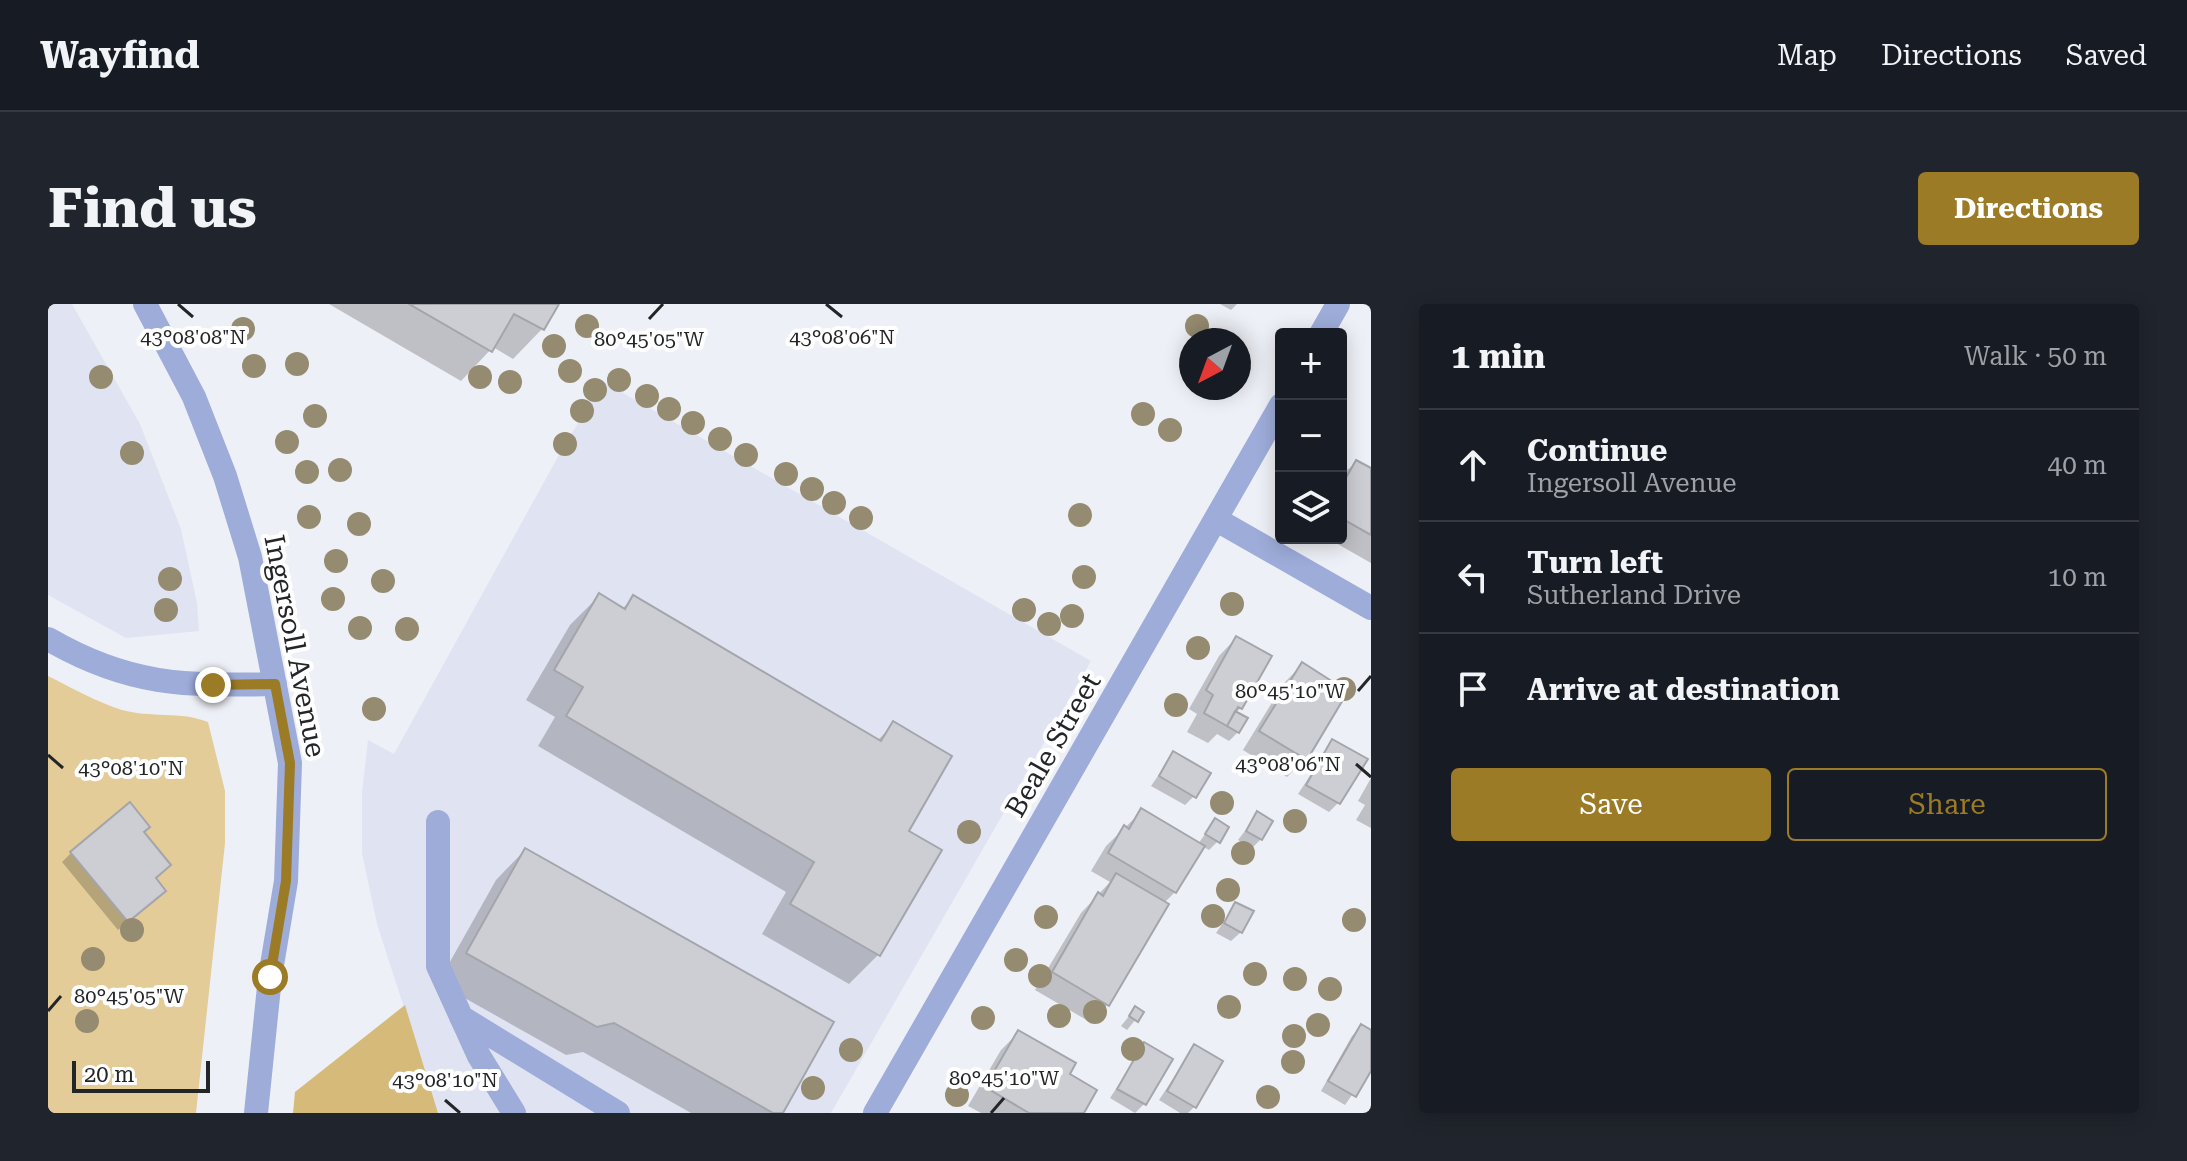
<!DOCTYPE html>
<html lang="en">
<head>
<meta charset="utf-8">
<style>
  :root { --surface:#171b24; --page:#20242c; --text:#f1f3f6; --muted:#9ea1a6; --line:#363941; --accent:#9c7b26 }
  body { margin:0; font-family:"Roboto Serif",serif; background:var(--page); color:var(--text) }
  .controls { position:absolute; right:24px; top:24px; display:grid; overflow:hidden; border-radius:8px; box-shadow:0 4px 20px #0003 }
  .controls button { width:72px; height:72px; display:grid; place-items:center; padding:0; border:0; border-bottom:2px solid var(--line); background:var(--surface); color:var(--text); font:40px sans-serif }
  .compass { position:absolute; left:1131px; top:24px; width:72px; height:72px; border-radius:50%; background:var(--surface); box-shadow:0 4px 20px #0003; rotate:221deg }
  .scale { position:absolute; left:24px; bottom:20px; width:138px; box-sizing:border-box; padding-left:8px; border:4px solid #242527; border-top:0; font-size:22px; line-height:28px; white-space:nowrap; color:#242527; -webkit-text-stroke:6px #fff; paint-order:stroke }
  .stop { position:absolute; width:24px; height:24px; margin:-18px; border:6px solid #9c7b26; border-radius:50%; background:#fff }
  .stop.end { background:#9c7b26; border-color:#fff; box-shadow:0 2px 8px #0008 }
  .list { margin:0; padding:0; list-style:none }
  h2 { display:flex; justify-content:space-between; align-items:center; height:104px; margin:0; padding:0 32px; font-size:34px }
  h2 small { font-size:26px; font-weight:400; color:var(--muted) }
  .list li { display:grid; grid-template-columns:52px 1fr auto; gap:24px; align-items:center; box-sizing:border-box; height:112px; padding:0 32px; border-top:2px solid var(--line) }
  .list b { display:block; font-size:30px; white-space:nowrap }
  .list p { margin:0; font-size:26px; white-space:nowrap; color:var(--muted) }
  .list em { font-size:26px; font-style:normal; color:var(--muted) }
  .actions { display:flex; gap:16px; padding:24px 32px }
  .actions a { flex:1; padding:18px 0; border:2px solid var(--accent); border-radius:8px; text-align:center; font-size:28px; color:var(--accent) }
  .actions .main { background:var(--accent); color:#fff }
  .icon { flex:none; width:44px; height:44px; fill:none; stroke:currentColor; stroke-width:2; stroke-linecap:round; stroke-linejoin:round }
  .map { position:relative; flex:none; width:1323px; height:809px; overflow:hidden; border-radius:8px }
  header { display:flex; align-items:center; gap:48px; box-sizing:border-box; height:112px; padding:0 40px; background:var(--surface); border-bottom:2px solid var(--line) }
  header strong { font-size:38px }
  nav { display:flex; gap:44px; margin-inline-start:auto; font-size:28px }
  .intro { display:flex; align-items:center; justify-content:space-between; box-sizing:border-box; height:192px; padding:0 48px }
  h1 { margin:0; font-size:56px }
  .button { padding:20px 36px; border-radius:8px; background:var(--accent); color:#fff; font-size:28px; font-weight:700 }
  main { display:flex; gap:48px; padding:0 48px }
  aside { flex:1; background:var(--surface); border-radius:8px; box-shadow:0 4px 20px #0003 }
  .map>svg:first-child { display:block }
  .built { fill:#e0e4f2 }
  .green { fill:#e3cc98 }
  .forest { fill:#d6ba79 }
  .shadow { fill:#0003 }
  .building { fill:#ccced4; stroke:#a3a5ab; stroke-width:2 }
  .lines { fill:none; stroke-linecap:round; stroke-linejoin:round }
  .minor { stroke:#9dacd9; stroke-width:24 }
  .tree { fill:#958b70 }
  .route { stroke:#9c7b26; stroke-width:10 }
  .ticks { fill:none; stroke:#242527; stroke-width:3 }
  .labels { text-anchor:middle; dominant-baseline:central; stroke-width:8; stroke-linejoin:round; paint-order:stroke }
  .street-label { font-size:28px; fill:#242527; stroke:#fff }
  .ticks-label { font-size:20px; text-anchor:middle; fill:#242527; stroke:#fff; stroke-width:8; stroke-linejoin:round; paint-order:stroke }
</style>
</head>
<body>
<header>
<strong>Wayfind</strong>
<nav><a>Map</a><a>Directions</a><a>Saved</a></nav>
</header>
<div class="intro"><h1>Find us</h1><a class="button">Directions</a></div>
<main>
<div class="map">
<svg width="1323" height="809" viewBox="0 0 1323 809">
  <rect width="100%" height="100%" fill="#eef0f7"/>
  <path class="built" d="M0,0H24L92,120L133,225L149,299L151,327L78,334L0,291Z
    M556,78L1043,357L783,809H390L329,620L314,549V488L320,436L346,450L517,140Z"/>
  <path class="green" d="M0,372C24,384 49,398 74,406C103,414 133,407 160,418L177,487V539L148,809H0Z"/>
  <path class="forest" d="M357,701L390,809H245L247,788Z"/>
  <path class="shadow" d="M281,0H509L494,25L465,55L445,43L413,77Z
    M1172,0H1189L1183,6Z
    M1309,159L1323,167V259L1279,234H1293V170Z
    M551,292L574,305L586,293L829,437L846,420L859,527L830,651L801,680L714,630L738,588L490,442L507,413L478,396L522,321Z
    M1188,334L1193,404L1187,409L1190,428L1181,437L1169,430L1160,439L1139,428L1149,410L1141,405L1171,352Z
    M1254,361L1257,455L1239,473L1195,446L1236,379Z
    M1285,437L1290,499L1281,508L1250,490Z
    M1126,449L1146,492L1137,501L1103,482Z
    M1323,474V524L1308,516L1317,501L1310,497Z
    M1094,507L1150,540L1167,516L1170,537L1161,546L1154,542L1127,588L1116,599L1060,700L1042,718L987,686L1033,609L1062,578L1043,567L1058,542Z
    M1210,510L1213,535L1204,544L1190,536Z
    M93,528L106,574L107,596L70,626L14,558L23,549Z
    M477,546L733,809H643L535,748L518,751L390,679L448,576Z
    M1188,600L1193,628L1183,637L1168,629Z
    M1087,705L1093,709L1079,726L1073,722Z
    M1313,723L1323,728V763L1297,801L1273,787L1304,732Z
    M971,728L1034,809H933L920,802L953,746Z
    M1097,741L1096,800L1087,809L1062,794Z
    M1147,742L1146,803L1140,809H1132L1111,796Z"/>
  <path class="building" d="M361,0H511L496,26L466,10L444,48Z
    M1308,156L1323,164V231L1293,214V168L1299,172Z
    M551,289L577,305L585,291L833,437L845,417L904,452L861,527L894,546L832,652L742,600L766,558L518,412L535,383L506,366Z
    M1188,332L1224,352L1194,405L1190,403L1179,422L1156,409L1165,391L1158,386Z
    M1254,358L1282,376L1277,383L1296,394L1259,456L1211,427Z
    M1187,407L1200,414L1191,429L1179,422Z
    M1284,435L1320,455L1292,500L1258,481Z
    M1125,447L1163,469L1148,494L1111,472Z
    M82,498L102,523L96,528L123,561L108,574L118,587L80,618L22,548Z
    M1093,504L1157,542L1128,589L1060,549L1076,521L1081,525Z
    M1209,507L1225,517L1214,536L1198,527Z
    M1167,514L1181,523L1172,539L1157,530Z
    M477,544L786,718L735,809H725L566,719L549,723L418,649Z
    M1068,569L1121,600L1061,702L1004,668L1050,588L1055,592Z
    M1187,598L1206,607L1194,629L1176,619Z
    M1087,702L1096,708L1090,718L1081,712Z
    M1313,720L1323,726V767L1308,793L1280,777Z
    M970,726L1028,759L1022,770L1049,786L1036,809H981L937,783Z
    M1096,738L1125,755L1098,801L1069,785Z
    M1146,740L1175,757L1148,804L1119,787Z"/>
  <g class="lines">
    <path class="minor" d="M97,0L146,93L177,172L202,253L242,459L238,577L222,673L208,809
      M1273,30L1290,0
      M1169,216L1323,304
      M0,335C81,382 136,382 227,380
      M390,518V662L431,752L466,809
      M413,713L570,809
      M827,809L1233,101"/>
  </g>
  <g class="tree">
    <circle cx="539" cy="22" r="12"/>
    <circle cx="1149" cy="22" r="12"/>
    <circle cx="195" cy="25" r="12"/>
    <circle cx="506" cy="42" r="12"/>
    <circle cx="249" cy="60" r="12"/>
    <circle cx="206" cy="62" r="12"/>
    <circle cx="522" cy="67" r="12"/>
    <circle cx="53" cy="73" r="12"/>
    <circle cx="432" cy="73" r="12"/>
    <circle cx="571" cy="76" r="12"/>
    <circle cx="462" cy="78" r="12"/>
    <circle cx="547" cy="86" r="12"/>
    <circle cx="599" cy="92" r="12"/>
    <circle cx="621" cy="105" r="12"/>
    <circle cx="534" cy="107" r="12"/>
    <circle cx="1095" cy="110" r="12"/>
    <circle cx="267" cy="112" r="12"/>
    <circle cx="645" cy="119" r="12"/>
    <circle cx="1122" cy="126" r="12"/>
    <circle cx="672" cy="135" r="12"/>
    <circle cx="239" cy="138" r="12"/>
    <circle cx="517" cy="140" r="12"/>
    <circle cx="84" cy="149" r="12"/>
    <circle cx="698" cy="151" r="12"/>
    <circle cx="292" cy="166" r="12"/>
    <circle cx="259" cy="168" r="12"/>
    <circle cx="738" cy="170" r="12"/>
    <circle cx="764" cy="185" r="12"/>
    <circle cx="786" cy="199" r="12"/>
    <circle cx="1032" cy="211" r="12"/>
    <circle cx="261" cy="213" r="12"/>
    <circle cx="813" cy="214" r="12"/>
    <circle cx="311" cy="220" r="12"/>
    <circle cx="288" cy="257" r="12"/>
    <circle cx="1036" cy="273" r="12"/>
    <circle cx="122" cy="275" r="12"/>
    <circle cx="335" cy="277" r="12"/>
    <circle cx="285" cy="295" r="12"/>
    <circle cx="1184" cy="300" r="12"/>
    <circle cx="118" cy="306" r="12"/>
    <circle cx="976" cy="306" r="12"/>
    <circle cx="1024" cy="312" r="12"/>
    <circle cx="1001" cy="320" r="12"/>
    <circle cx="312" cy="324" r="12"/>
    <circle cx="359" cy="325" r="12"/>
    <circle cx="1150" cy="344" r="12"/>
    <circle cx="1296" cy="385" r="12"/>
    <circle cx="1128" cy="401" r="12"/>
    <circle cx="326" cy="405" r="12"/>
    <circle cx="1174" cy="499" r="12"/>
    <circle cx="1247" cy="517" r="12"/>
    <circle cx="921" cy="528" r="12"/>
    <circle cx="1195" cy="549" r="12"/>
    <circle cx="1180" cy="586" r="12"/>
    <circle cx="1165" cy="612" r="12"/>
    <circle cx="998" cy="613" r="12"/>
    <circle cx="1306" cy="616" r="12"/>
    <circle cx="84" cy="626" r="12"/>
    <circle cx="45" cy="655" r="12"/>
    <circle cx="968" cy="656" r="12"/>
    <circle cx="1207" cy="670" r="12"/>
    <circle cx="992" cy="672" r="12"/>
    <circle cx="1247" cy="675" r="12"/>
    <circle cx="1282" cy="685" r="12"/>
    <circle cx="1181" cy="703" r="12"/>
    <circle cx="1047" cy="708" r="12"/>
    <circle cx="1011" cy="712" r="12"/>
    <circle cx="935" cy="714" r="12"/>
    <circle cx="39" cy="717" r="12"/>
    <circle cx="1270" cy="721" r="12"/>
    <circle cx="1246" cy="732" r="12"/>
    <circle cx="1085" cy="745" r="12"/>
    <circle cx="803" cy="746" r="12"/>
    <circle cx="1245" cy="758" r="12"/>
    <circle cx="765" cy="784" r="12"/>
    <circle cx="909" cy="791" r="12"/>
    <circle cx="1220" cy="793" r="12"/>
  </g>
  <g class="lines">
    <path class="route" d="M165,381L227,380L242,459L238,577L222,673"/>
  </g>
  <path class="ticks" d="M130,0L145,13M778,0L794,13M601,15L615,0M1310,387L1323,372M0,451L15,464M1308,460L1323,473M0,707L13,692M397,796L412,809M943,809L956,794"/>
  <g class="labels">
    <g class="street-label">
      <text transform="translate(247 342) rotate(79)">Ingersoll Avenue</text>
      <text transform="translate(1005 441) rotate(-60)">Beale Street</text>
    </g>
  </g>
  <g class="ticks-label">
    <text x="145" y="40">43°08'08"N</text>
    <text x="794" y="40">43°08'06"N</text>
    <text x="601" y="42">80°45'05"W</text>
    <text x="1242" y="394">80°45'10"W</text>
    <text x="1240" y="467">43°08'06"N</text>
    <text x="83" y="471">43°08'10"N</text>
    <text x="81" y="699">80°45'05"W</text>
    <text x="956" y="781">80°45'10"W</text>
    <text x="397" y="783">43°08'10"N</text>
  </g>
</svg>
<div class="controls">
<button>+</button>
<button>−</button>
<button><svg class="icon" aria-label="layers" viewBox="0 0 24 24"><path d="M12 4l9 5-9 5-9-5zM3 14l9 5 9-5"/></svg></button>
</div>
<svg class="compass" viewBox="-18 -18 36 36"><path d="M0-13l5 13h-10z" fill="#e53935"/><path d="M0 13l5-13h-10z" fill="#9ea1a6"/></svg>
<div class="scale">20 m</div>
<div class="stop" style="left:222px;top:673px"></div>
<div class="stop end" style="left:165px;top:381px"></div>
</div>
<aside>
<h2>1 min<small>Walk · 50 m</small></h2>
<ul class="list">
<li><svg class="icon" aria-label="ahead" viewBox="0 0 24 24"><path d="M12 20V5M6 11l6-6 6 6"/></svg><div><b>Continue</b><p>Ingersoll Avenue</p></div><em>40 m</em></li>
<li><svg class="icon" aria-label="left" viewBox="0 0 24 24"><path d="M17 20v-9H6M10 6l-5 5 5 5"/></svg><div><b>Turn left</b><p>Sutherland Drive</p></div><em>10 m</em></li>
<li><svg class="icon" aria-label="arrive" viewBox="0 0 24 24"><path d="M6 21V4h12l-3 4 3 4H6"/></svg><div><b>Arrive at destination</b></div></li>
</ul>
<div class="actions"><a class="main">Save</a><a>Share</a></div>
</aside>
</main>
</body>
</html>
